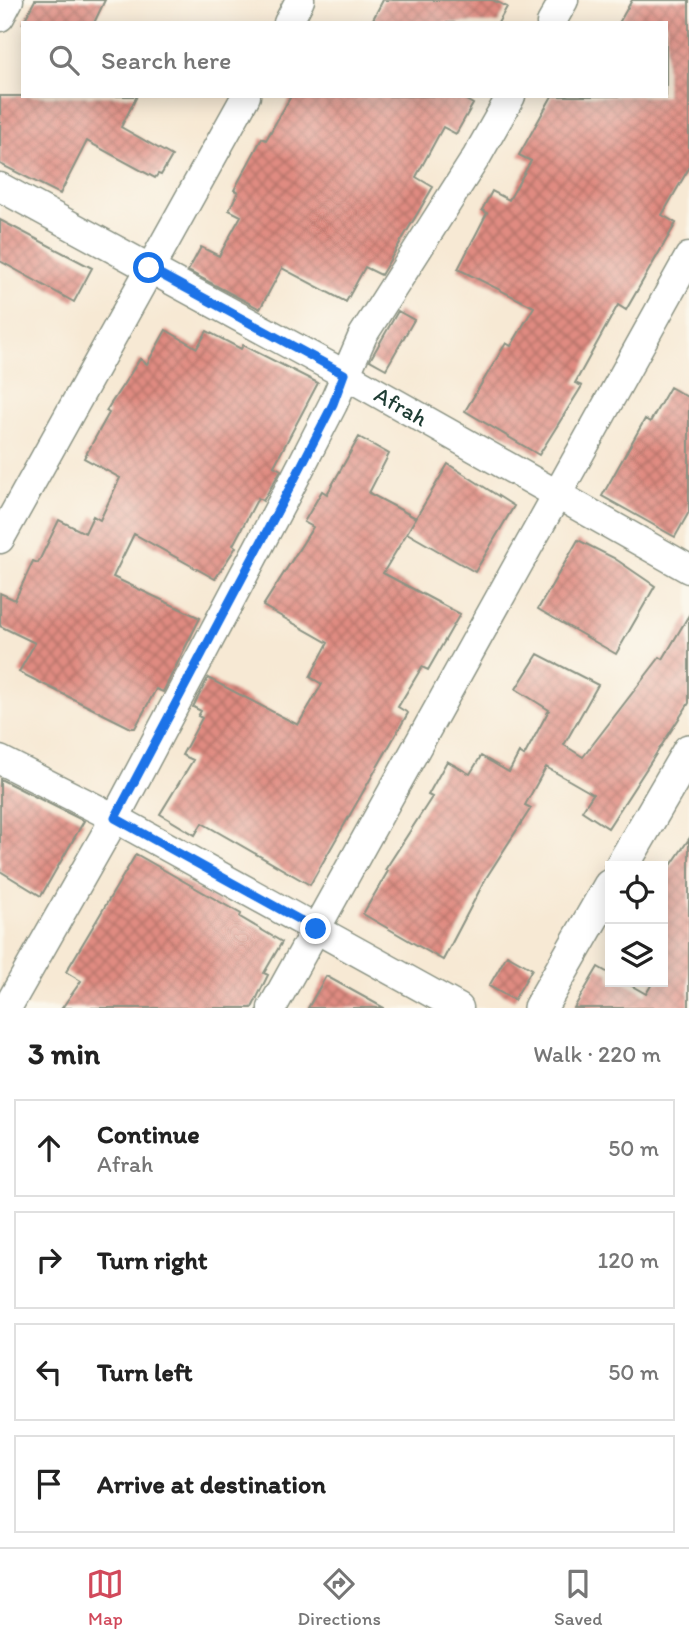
<!DOCTYPE html>
<html lang="en">
<head>
<meta charset="utf-8">
<style>
  :root { --surface:#fff; --page:#f2f2f2; --text:#222; --muted:#767676; --line:#e0e0e0; --accent:#d1495b }
  body { margin:0; font-family:Itim,sans-serif; background:var(--page); color:var(--text) }
  .controls { position:absolute; right:21px; bottom:21px; display:grid; overflow:hidden; border-radius:0px; box-shadow:0 4px 18px #0003 }
  .controls button { width:63px; height:63px; display:grid; place-items:center; padding:0; border:0; border-bottom:2px solid var(--line); background:var(--surface); color:var(--text); font:35px sans-serif }
  .stop { position:absolute; width:21px; height:21px; margin:-16px; border:5px solid #1a73e8; border-radius:50%; background:#fff }
  .stop.end { background:#1a73e8; border-color:#fff; box-shadow:0 2px 7px #0008 }
  .list { margin:0; padding:0; list-style:none }
  h2 { display:flex; justify-content:space-between; align-items:center; height:91px; margin:0; padding:0 28px; font-size:30px }
  h2 small { font-size:23px; font-weight:400; color:var(--muted) }
  .list li { display:grid; grid-template-columns:46px 1fr auto; gap:21px; align-items:center; box-sizing:border-box; height:98px; margin:0 14px 14px; padding:0 14px; border:2px solid var(--line); border-radius:0px }
  .list b { display:block; font-size:26px; white-space:nowrap }
  .list p { margin:0; font-size:23px; white-space:nowrap; color:var(--muted) }
  .list em { font-size:23px; font-style:normal; color:var(--muted) }
  .icon { flex:none; width:38px; height:38px; fill:none; stroke:currentColor; stroke-width:2; stroke-linecap:round; stroke-linejoin:round }
  .map { position:relative; flex:none; width:689px; height:1008px; overflow:hidden }
  .search { position:absolute; background:var(--surface); box-shadow:0 4px 18px #0003; left:21px; right:21px; top:21px; height:77px; display:flex; align-items:center; gap:18px; box-sizing:border-box; padding:0 24px; border-radius:0px; color:var(--muted); font-size:26px }
  .sheet { height:539px; background:var(--surface) }
  nav { display:flex; justify-content:space-around; align-items:center; box-sizing:border-box; height:98px; border-top:2px solid var(--line); background:var(--surface); font-size:19px; color:var(--muted) }
  nav a { display:grid; justify-items:center; gap:4px }
  nav .on { color:var(--accent) }
  .map>svg:first-child { display:block }
  .building { fill:url(#building-cross-hatch) }
  .lines { fill:none; stroke-linecap:round; stroke-linejoin:round }
  .minor-casing { stroke:#8b9384; stroke-width:31 }
  .tertiary-casing { stroke:#8b9384; stroke-width:36 }
  .minor { stroke:#fff; stroke-width:28 }
  .tertiary { stroke:#fff; stroke-width:33 }
  .route { stroke:#1a73e8; stroke-width:9 }
  .labels { text-anchor:middle; dominant-baseline:central; stroke-width:5; stroke-linejoin:round; paint-order:stroke }
  .street-label { font-size:23px; fill:#1f3d34; stroke:#fbf7ec }
</style>
</head>
<body>
<div class="map">
<svg width="689" height="1008" viewBox="0 0 689 1008">
  <defs>
    <pattern id="building-cross-hatch" width="8" height="8" patternUnits="userSpaceOnUse" patternTransform="scale(1.75)"><rect width="8" height="8" fill="#e08b81"/><path d="M0 0l8 8M0 8l8-8" fill="none" stroke="#b5736a"/></pattern>
  </defs>
  <rect width="100%" height="100%" fill="#fbf7ec"/>
  <filter id="ink" filterUnits="userSpaceOnUse"><feTurbulence type="fractalNoise" baseFrequency=".0143" numOctaves="2"/><feDisplacementMap in="SourceGraphic" scale="14" xChannelSelector="R" yChannelSelector="G"/><feConvolveMatrix kernelMatrix="1 2 1 2 8 2 1 2 1" color-interpolation-filters="sRGB"/></filter>
  <filter id="wash" filterUnits="userSpaceOnUse"><feTurbulence type="fractalNoise" baseFrequency=".00686" numOctaves="4" result="noise"/><feDisplacementMap in="SourceGraphic" scale="28" xChannelSelector="R" yChannelSelector="G"/><feGaussianBlur stdDeviation="1.57" result="paint"/><feColorMatrix in="noise" values="0 0 0 0 0 0 0 0 0 0 0 0 0 0 0 0 0 1.4 0 .05"/><feComposite in="paint" operator="in"/></filter>
  <g filter="url(#wash)">
    <rect width="100%" height="100%" fill="#f7e9d4"/>
    <g id="blocks">
      <path class="building" d="M35,0H105L94,23H23Z
        M383,0H493L507,7L498,23H371Z
        M632,0H689V168L662,215L676,223L626,310L618,305L575,383L582,386L539,455L465,411L506,343L511,346L534,307L458,269L487,213L482,210L492,191L509,200L531,161L519,155L552,96H666V23H619Z
        M0,96H137L121,127L172,156L161,175L158,174L155,178L87,141L60,194L0,164Z
        M291,96H459L473,104L456,134L443,127L416,177L433,187L381,275L365,267L346,302L282,268L260,309L188,271L201,247L219,256L241,216L229,210L238,192L234,190L262,138L266,140Z
        M0,220L92,268L74,302L0,261Z
        M398,311L414,320L386,369L370,360Z
        M166,330L197,348L207,331L241,349L243,345L318,383L274,466L281,470L263,501L258,498L233,545L236,547L215,579L134,534L113,577L200,618L163,692L156,689L135,728H131L19,672L35,643L0,626V593L15,600L33,561L38,563L59,520L85,533L93,516L100,520L120,478L84,458L109,413L106,411L140,359L147,364Z
        M670,387L689,398V512L675,537L602,496L645,419L650,422Z
        M359,437L389,454L369,493L416,518L383,573L460,614L428,670L422,667L398,707L408,713L310,885L202,823L195,835L160,814L193,760L182,755L202,718L198,716L201,711L193,707L208,678L298,725L322,684L310,677L328,643L263,606L313,527L304,522L322,491L327,494Z
        M448,464L514,506L475,572L407,533Z
        M578,540L614,558L655,586L616,654L538,609Z
        M689,615V703L608,828L582,811L593,794L546,767L525,805L531,808L486,878L443,960L363,914L388,871L385,870L432,797L428,795L447,761L470,774L481,756L509,772L519,753L524,756L549,710L516,689L538,654L598,685L564,745L583,757L660,657L663,659Z
        M0,779L84,821L41,896L0,871Z
        M689,839V1008H574L598,967L610,974V982H625L646,994L653,982H663V877Z
        M136,854L241,914L240,917L282,942L264,973L268,975L252,1008H62L81,981L66,972Z
        M507,955L532,969L514,1000L489,986Z
        M326,976L384,1008H308Z"/>
    </g>
  </g>
  <g filter="url(#ink)">
    <use href="#blocks" fill-opacity="0" stroke="#8b9384" stroke-width="2"/>
    <g class="lines">
      <defs>
        <g id="minor">
          <path d="M0,17L9,0"/>
          <path d="M288,23L300,0"/>
          <path d="M551,23L564,0"/>
          <path id="s1" d="M0,187L344,374L689,569"/>
          <path d="M0,539L246,96"/>
          <path d="M0,760L115,818L459,1008"/>
          <path d="M7,1008L115,818L295,478L333,404L363,335L477,156L511,96"/>
          <path d="M272,1008L689,257"/>
        </g>
        <path id="tertiary" d="M622,866L689,751
          M540,1008L610,886"/>
      </defs>
      <use href="#minor" class="minor-casing"/>
      <use href="#tertiary" class="tertiary-casing"/>
      <use href="#minor" class="minor"/>
      <use href="#tertiary" class="tertiary"/>
    </g>
  </g>
  <g class="lines" filter="url(#ink)">
    <path class="route" d="M149,268L344,374L333,404L295,478L115,818L316,929"/>
  </g>
  <g class="labels">
    <g class="street-label">
      <text stroke="none"><textPath href="#s1" startOffset="457">Afrah</textPath></text>
    </g>
  </g>
</svg>
<div class="controls">
<button><svg class="icon" aria-label="locate" viewBox="0 0 24 24"><circle cx="12" cy="12" r="6"/><path d="M12 2v4M12 18v4M2 12h4M18 12h4"/></svg></button>
<button><svg class="icon" aria-label="layers" viewBox="0 0 24 24"><path d="M12 4l9 5-9 5-9-5zM3 14l9 5 9-5"/></svg></button>
</div>
<div class="stop" style="left:149px;top:268px"></div>
<div class="stop end" style="left:316px;top:929px"></div>
<div class="search"><svg class="icon" aria-label="search" viewBox="0 0 24 24"><circle cx="10" cy="10" r="6"/><path d="M15 15l6 6"/></svg>Search here</div>
</div>
<section class="sheet">
<h2>3 min<small>Walk · 220 m</small></h2>
<ul class="list">
<li><svg class="icon" aria-label="ahead" viewBox="0 0 24 24"><path d="M12 20V5M6 11l6-6 6 6"/></svg><div><b>Continue</b><p>Afrah</p></div><em>50 m</em></li>
<li><svg class="icon" aria-label="right" viewBox="0 0 24 24"><path d="M7 20v-9h11M14 6l5 5-5 5"/></svg><div><b>Turn right</b></div><em>120 m</em></li>
<li><svg class="icon" aria-label="left" viewBox="0 0 24 24"><path d="M17 20v-9H6M10 6l-5 5 5 5"/></svg><div><b>Turn left</b></div><em>50 m</em></li>
<li><svg class="icon" aria-label="arrive" viewBox="0 0 24 24"><path d="M6 21V4h12l-3 4 3 4H6"/></svg><div><b>Arrive at destination</b></div></li>
</ul>
</section>
<nav>
<a class="on"><svg class="icon" aria-label="map" viewBox="0 0 24 24"><path d="M3 6l6-2 6 2 6-2v14l-6 2-6-2-6 2zM9 4v14M15 6v14"/></svg>Map</a>
<a><svg class="icon" aria-label="directions" viewBox="0 0 24 24"><path d="M12 3l9 9-9 9-9-9zM9 14v-3h6M13 9l2 2-2 2"/></svg>Directions</a>
<a><svg class="icon" aria-label="saved" viewBox="0 0 24 24"><path d="M7 4h10v16l-5-4-5 4z"/></svg>Saved</a>
</nav>
</body>
</html>
